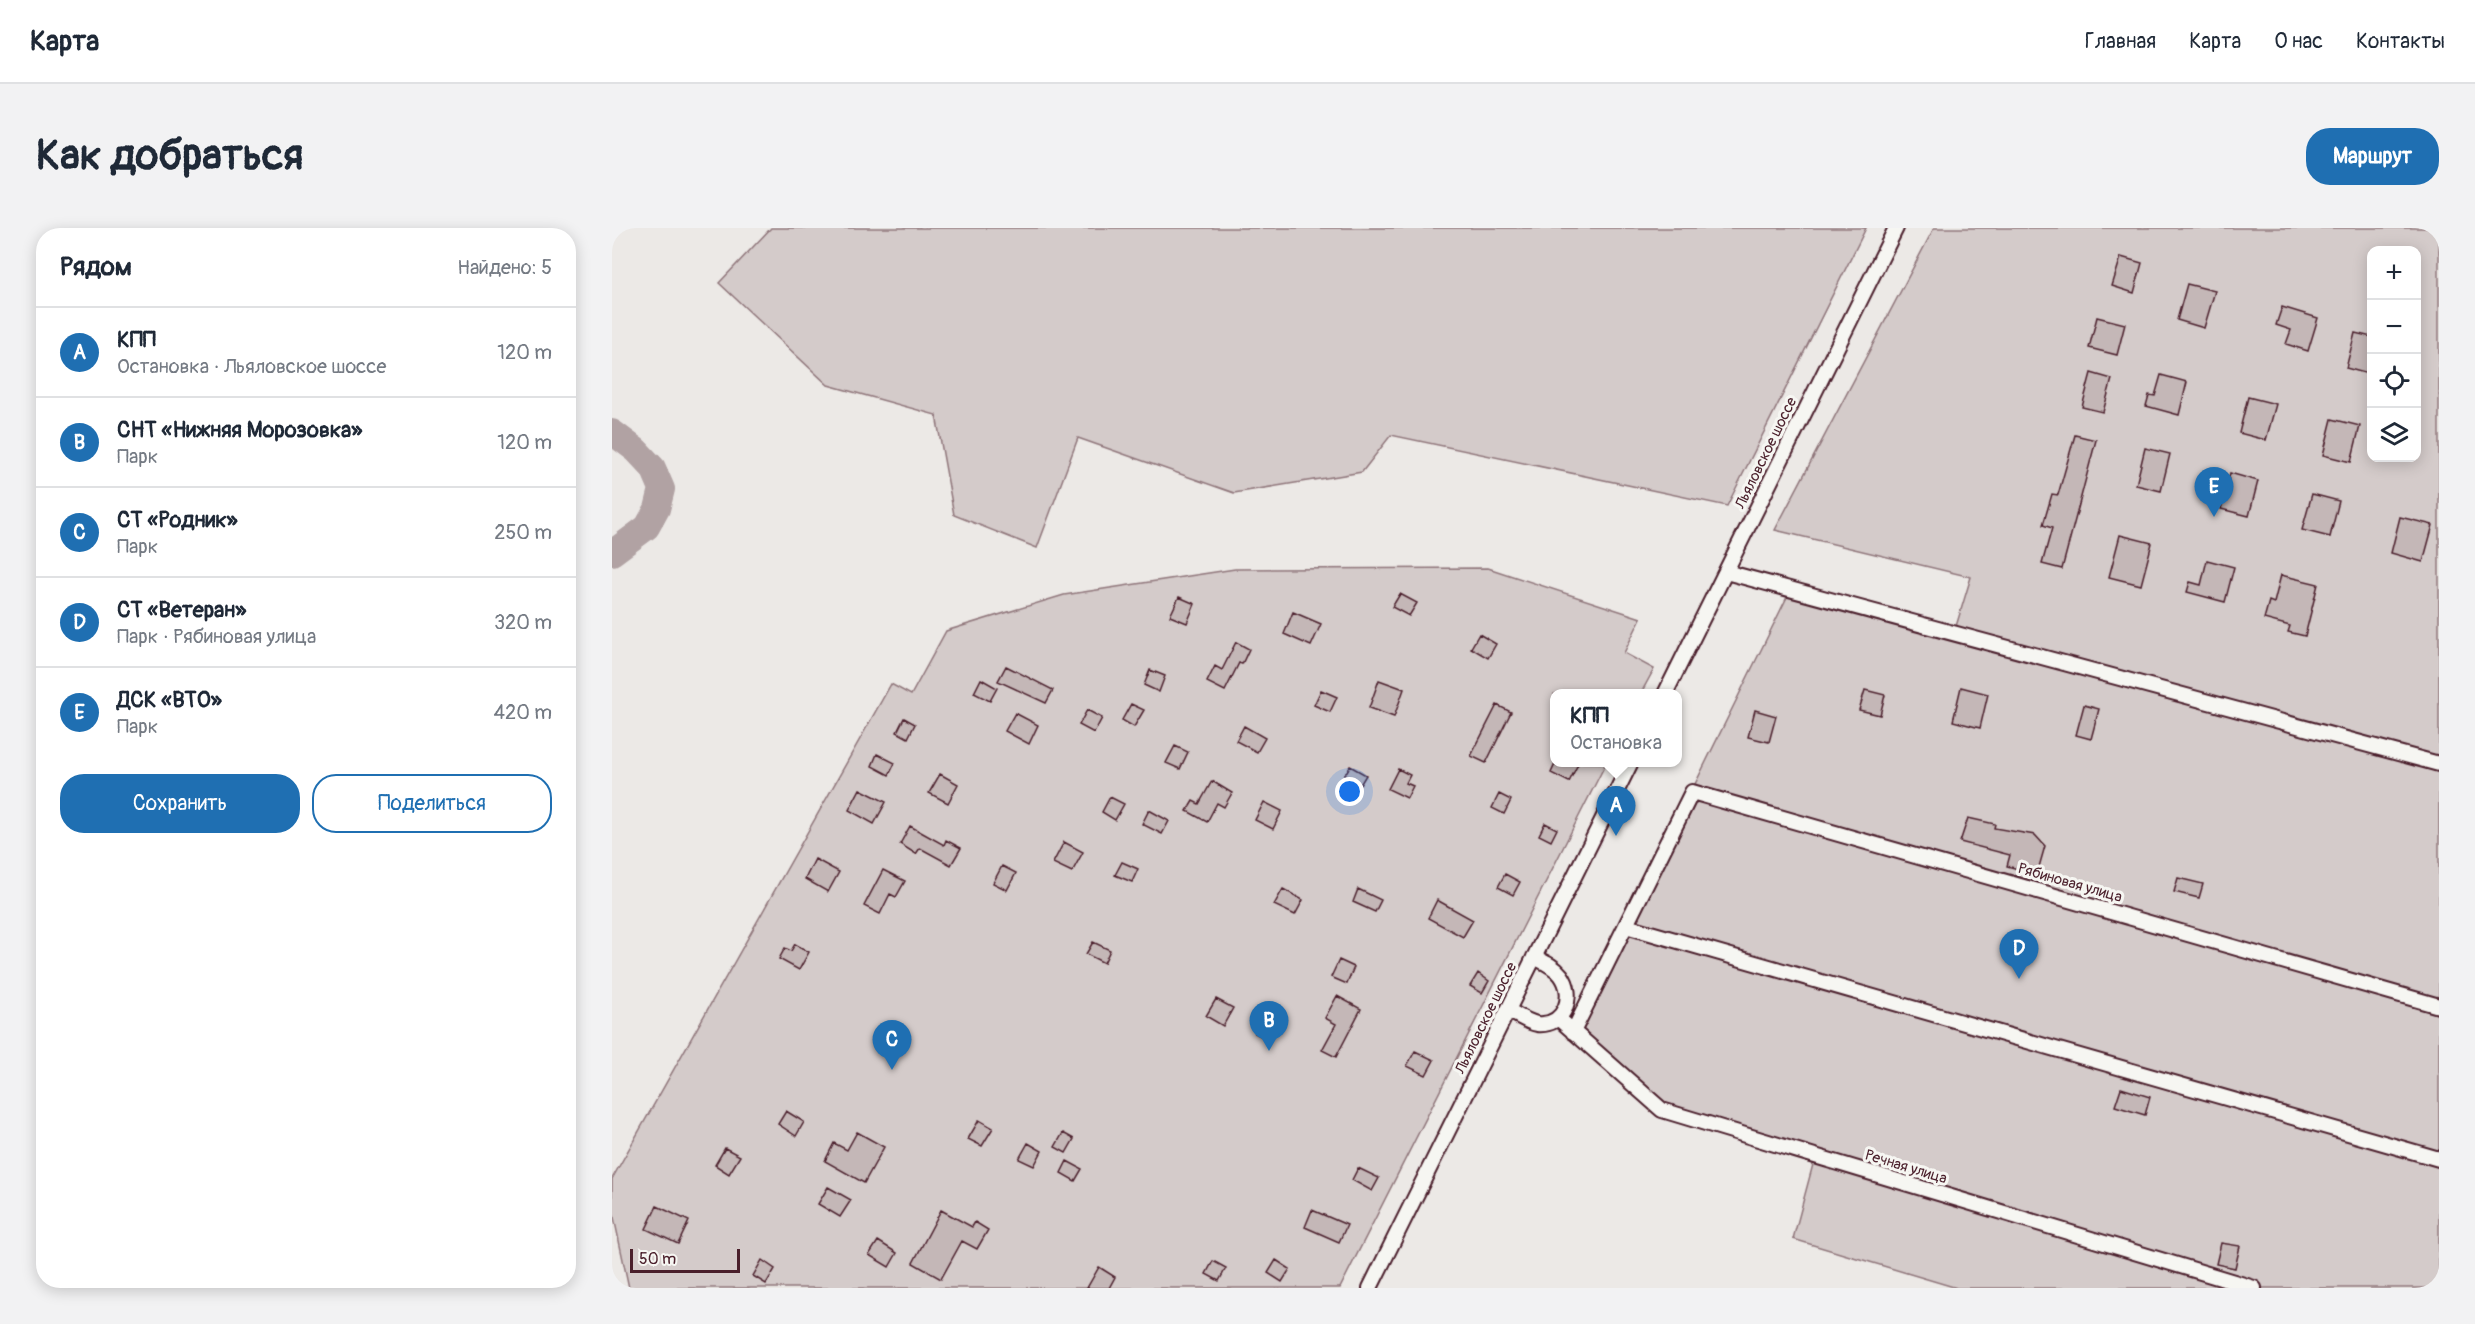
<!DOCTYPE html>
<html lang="ru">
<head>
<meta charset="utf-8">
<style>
  :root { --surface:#fff; --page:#f2f2f3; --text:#1f2937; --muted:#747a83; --line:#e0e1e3; --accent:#1f6fb2 }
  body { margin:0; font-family:Pangolin,sans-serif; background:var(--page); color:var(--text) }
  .controls { position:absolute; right:18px; top:18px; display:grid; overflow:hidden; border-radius:12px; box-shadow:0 3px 15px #0003 }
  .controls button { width:54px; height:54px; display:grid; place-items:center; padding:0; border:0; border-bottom:2px solid var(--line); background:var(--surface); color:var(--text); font:30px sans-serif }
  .scale { position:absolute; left:18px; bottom:15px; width:110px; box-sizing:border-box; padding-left:6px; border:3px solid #4a1f2b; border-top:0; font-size:16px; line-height:21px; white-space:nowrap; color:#4a1f2b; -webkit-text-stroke:4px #f6f6f2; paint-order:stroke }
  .you { position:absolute; left:738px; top:564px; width:21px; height:21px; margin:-15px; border:4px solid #fff; border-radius:50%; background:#1a73e8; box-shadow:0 0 0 9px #1a73e833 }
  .badge { display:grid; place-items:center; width:39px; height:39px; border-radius:50%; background:var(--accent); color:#fff; font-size:20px; font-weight:700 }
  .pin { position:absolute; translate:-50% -50px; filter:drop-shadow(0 2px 3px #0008) }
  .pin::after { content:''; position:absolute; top:32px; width:21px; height:18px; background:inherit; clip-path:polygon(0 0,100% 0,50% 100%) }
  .popup { position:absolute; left:938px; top:461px; width:132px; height:78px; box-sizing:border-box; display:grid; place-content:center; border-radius:12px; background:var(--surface); filter:drop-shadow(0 2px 4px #0005); font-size:20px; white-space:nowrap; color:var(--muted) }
  .popup b { font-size:22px; color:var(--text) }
  .popup::after { content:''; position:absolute; left:50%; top:100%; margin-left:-12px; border:12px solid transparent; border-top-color:var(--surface) }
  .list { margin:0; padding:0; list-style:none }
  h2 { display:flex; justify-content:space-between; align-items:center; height:78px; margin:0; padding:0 24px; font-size:26px }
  h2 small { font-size:20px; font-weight:400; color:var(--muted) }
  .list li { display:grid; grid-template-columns:39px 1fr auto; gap:18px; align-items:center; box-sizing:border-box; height:90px; padding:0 24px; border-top:2px solid var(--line) }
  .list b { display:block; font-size:22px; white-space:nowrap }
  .list p { margin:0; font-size:20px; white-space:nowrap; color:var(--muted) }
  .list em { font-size:20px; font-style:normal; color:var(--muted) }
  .actions { display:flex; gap:12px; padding:18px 24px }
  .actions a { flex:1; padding:14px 0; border:2px solid var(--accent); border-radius:24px; text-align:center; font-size:21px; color:var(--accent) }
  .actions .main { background:var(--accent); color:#fff }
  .icon { flex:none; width:33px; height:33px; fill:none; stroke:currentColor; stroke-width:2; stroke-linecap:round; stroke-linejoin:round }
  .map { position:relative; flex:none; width:1827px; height:1060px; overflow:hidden; border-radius:24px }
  header { display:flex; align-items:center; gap:36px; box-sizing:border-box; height:84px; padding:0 30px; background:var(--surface); border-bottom:2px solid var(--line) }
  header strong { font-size:28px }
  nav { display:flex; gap:33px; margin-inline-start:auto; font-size:21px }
  .intro { display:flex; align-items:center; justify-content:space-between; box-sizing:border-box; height:144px; padding:0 36px }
  h1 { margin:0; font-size:42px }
  .button { padding:15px 27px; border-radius:24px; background:var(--accent); color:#fff; font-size:21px; font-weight:700 }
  main { display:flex; gap:36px; padding:0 36px }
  aside { flex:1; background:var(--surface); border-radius:24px; box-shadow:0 3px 15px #0003 }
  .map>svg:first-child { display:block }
  .green { fill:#d4cbca; stroke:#8f757a; stroke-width:1.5; fill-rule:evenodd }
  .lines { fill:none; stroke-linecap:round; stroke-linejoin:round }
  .river { stroke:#b1a2a3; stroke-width:26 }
  .building { fill:#c4b7b7; stroke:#4a1f2b; stroke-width:1.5 }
  .street-casing { stroke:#4a1f2b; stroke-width:18 }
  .street { stroke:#f6f6f2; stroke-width:14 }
  .labels { text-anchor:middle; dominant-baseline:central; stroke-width:6; stroke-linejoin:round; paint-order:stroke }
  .street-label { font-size:15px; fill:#4a1f2b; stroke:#f6f6f2 }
</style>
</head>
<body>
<header>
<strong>Карта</strong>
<nav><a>Главная</a><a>Карта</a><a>О нас</a><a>Контакты</a></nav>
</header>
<div class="intro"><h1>Как добраться</h1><a class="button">Маршрут</a></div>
<main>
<aside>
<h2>Рядом<small>Найдено: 5</small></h2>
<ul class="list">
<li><span class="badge">A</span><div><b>КПП</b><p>Остановка · Льяловское шоссе</p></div><em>120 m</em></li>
<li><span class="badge">B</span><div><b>СНТ «Нижняя Морозовка»</b><p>Парк</p></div><em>120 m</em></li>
<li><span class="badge">C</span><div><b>СТ «Родник»</b><p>Парк</p></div><em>250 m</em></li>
<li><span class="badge">D</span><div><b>СТ «Ветеран»</b><p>Парк · Рябиновая улица</p></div><em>320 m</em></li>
<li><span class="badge">E</span><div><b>ДСК «ВТО»</b><p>Парк</p></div><em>420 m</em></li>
</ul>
<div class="actions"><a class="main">Сохранить</a><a>Поделиться</a></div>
</aside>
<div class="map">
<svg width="1827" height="1060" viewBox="0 0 1827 1060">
  <rect width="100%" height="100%" fill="#ece9e6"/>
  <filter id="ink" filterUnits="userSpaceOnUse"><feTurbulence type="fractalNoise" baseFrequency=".0167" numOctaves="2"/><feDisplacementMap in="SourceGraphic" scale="12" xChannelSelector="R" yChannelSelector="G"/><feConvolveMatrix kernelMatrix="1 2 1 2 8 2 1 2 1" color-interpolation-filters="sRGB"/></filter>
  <g filter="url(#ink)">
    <path class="green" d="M159,0H1254L1115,278L779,207L750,244L622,265L466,210L425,320L342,287L324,187L216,157L107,55Z
      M1322,0H1827V1060H1345L1181,1011L1203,929L1050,882L961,804L1179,361L1342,405L1359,349L1163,302ZM1760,22H1804V230H1760Z
      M876,340L1029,390L1012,425L1042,441L1029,465L942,466V534L994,535L728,1060H17L0,980V951L279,456L299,467L334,403L452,367L623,341Z"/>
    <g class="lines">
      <path class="river" d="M0,204L24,222L41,240L50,261L45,281L35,299L0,325"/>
    </g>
    <path class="building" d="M1509,29L1530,35L1522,65L1500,58Z
      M1575,56L1603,63L1592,100L1565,92Z
      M1670,79L1706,90L1696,123L1674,116L1679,102L1664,97Z
      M1485,89L1513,96L1505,127L1477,120Z
      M1743,105L1760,109V147L1734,140Z
      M1479,145L1500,151L1491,184L1470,179Z
      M1549,147L1575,154L1567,187L1534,178L1537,167L1543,168Z
      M1636,169L1664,176L1654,212L1627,205Z
      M1720,191L1748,198L1739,234L1711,227Z
      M1463,207L1484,212L1450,341L1430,336L1440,300L1431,297L1440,266L1446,267Z
      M1533,220L1558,226L1549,263L1524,257Z
      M1618,245L1646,253L1637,288L1609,281Z
      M1700,266L1727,273L1718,309L1690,302Z
      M1788,289L1821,297L1811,334L1779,325Z
      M1508,307L1540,315L1529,357L1497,349Z
      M1595,332L1622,339L1613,374L1575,364L1578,354L1589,357Z
      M1669,347L1706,356L1693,408L1676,404L1678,398L1652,391L1657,373L1662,375Z
      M788,366L805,375L797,388L780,379Z
      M567,369L583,376L575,395L558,388Z
      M681,384L709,396L699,418L672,406Z
      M867,406L884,416L876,430L859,420Z
      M624,414L637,421L630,436L627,435L613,463L595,454L603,438L610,442Z
      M394,438L441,462L434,475L386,453Z
      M538,442L553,448L547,464L532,457Z
      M369,451L385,460L378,473L362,465Z
      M767,452L792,461L782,489L757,480Z
      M1349,459L1376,466L1368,500L1341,493Z
      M709,462L725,469L718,484L702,477Z
      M1253,462L1273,467L1268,487L1247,482Z
      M519,476L532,482L522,499L510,492Z
      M885,477L899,484L874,535L859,528Z
      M1472,477L1487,481L1479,511L1464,507Z
      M475,482L490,490L482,505L467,497Z
      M1143,482L1164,488L1157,514L1136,509Z
      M403,485L426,497L417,516L393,503Z
      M292,490L303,496L296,510L285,504Z
      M632,498L653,510L645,524L624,513Z
      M563,518L576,524L568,541L554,535Z
      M265,526L283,535L277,547L260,538Z
      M944,534H967L957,554L939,545Z
      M738,538L754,547L748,557L732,548Z
      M786,541L798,547L794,555L801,558L795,570L776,561Z
      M328,546L346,556L336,575L317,565Z
      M600,553L620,565L612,579L605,575L595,594L575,583L581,573L587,576Z
      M248,561L274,574L262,596L237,582Z
      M887,566L899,572L892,586L880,580Z
      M498,569L512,576L503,592L490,584Z
      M652,574L670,583L661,601L643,592Z
      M537,582L557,593L550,606L530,596Z
      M1356,590L1383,596L1382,600L1423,607L1433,618L1425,646L1395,638L1398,627L1348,614Z
      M933,595L945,601L939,613L927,607Z
      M298,598L332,617L334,612L349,620L339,637L308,620L304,626L288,616Z
      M452,614L471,624L460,644L441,635Z
      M203,631L227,644L216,664L193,651Z
      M510,634L526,641L520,654L503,647Z
      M390,638L404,645L395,662L381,655Z
      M271,642L293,653L284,669L278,666L268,686L252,678Z
      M893,646L908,654L901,667L886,659Z
      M1566,650L1591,656L1587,670L1562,664Z
      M671,661L691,672L683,687L662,677Z
      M746,661L769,672L763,684L741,674Z
      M825,672L861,692L851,709L816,690Z
      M481,714L498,722L492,735L474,726Z
      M183,716L197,724L187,742L167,731L173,720L179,723Z
      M727,732L742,739L735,756L719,749Z
      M866,745L877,753L870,765L858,758Z
      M725,768L749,781L724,829L710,822L724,796L713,790Z
      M604,771L621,780L611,798L594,788Z
      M655,781L669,788L657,812L643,805Z
      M803,823L822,832L814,847L795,838Z
      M1509,860L1538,869L1533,887L1503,878Z
      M174,883L192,894L184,908L166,896Z
      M367,892L381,900L370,918L356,911Z
      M245,904L272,919L252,955L213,933L222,915L235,922Z
      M451,905L462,911L454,925L443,919Z
      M416,915L430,923L422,938L407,931Z
      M113,920L128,928L117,946L103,937Z
      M455,933L470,941L463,953L449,945Z
      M746,940L767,950L760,963L740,952Z
      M216,959L239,972L228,989L206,976Z
      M45,978L77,993L66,1016L34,1001Z
      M329,982L360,999L363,994L376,1002L365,1021L350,1013L329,1051L301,1035Z
      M700,982L735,997L727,1014L693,999Z
      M266,1013L285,1025L277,1039L257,1027Z
      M1609,1015L1628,1018L1623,1040L1604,1036Z
      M150,1032L163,1041L154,1056L141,1048Z
      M664,1032L678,1041L670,1054L656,1045Z
      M601,1033L614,1040L607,1053L594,1046Z
      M487,1039L503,1049L497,1060H475Z"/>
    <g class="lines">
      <defs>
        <path id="street" d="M1114,344L1827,536
          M1053,466L1284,0
          M1014,698L1827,931
          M896,782C905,787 915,794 925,796C953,799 964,767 949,747C942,738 932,734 922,729
          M946,790L1050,882L1642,1060
          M961,804L1080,564L1827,778
          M758,1060L1019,534"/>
      </defs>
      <use href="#street" class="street-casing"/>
      <use href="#street" class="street"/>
    </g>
  </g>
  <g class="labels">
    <g class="street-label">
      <text transform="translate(1154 225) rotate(-64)">Льяловское шоссе</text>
      <text transform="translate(1458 655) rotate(16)">Рябиновая улица</text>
      <text transform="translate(874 790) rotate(-64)">Льяловское шоссе</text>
      <text transform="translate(1294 939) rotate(17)">Речная улица</text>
    </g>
  </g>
</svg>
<div class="controls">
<button>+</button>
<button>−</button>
<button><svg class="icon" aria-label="locate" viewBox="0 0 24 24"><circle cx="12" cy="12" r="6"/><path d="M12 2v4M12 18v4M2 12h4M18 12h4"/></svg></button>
<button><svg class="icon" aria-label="layers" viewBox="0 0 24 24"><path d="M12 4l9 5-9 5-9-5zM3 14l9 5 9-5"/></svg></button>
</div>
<div class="scale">50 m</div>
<div class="you"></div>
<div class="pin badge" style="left:1004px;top:608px">A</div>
<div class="popup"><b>КПП</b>Остановка</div>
<div class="pin badge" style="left:657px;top:823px">B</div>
<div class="pin badge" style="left:280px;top:842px">C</div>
<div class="pin badge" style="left:1407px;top:751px">D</div>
<div class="pin badge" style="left:1602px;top:289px">E</div>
</div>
</main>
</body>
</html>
